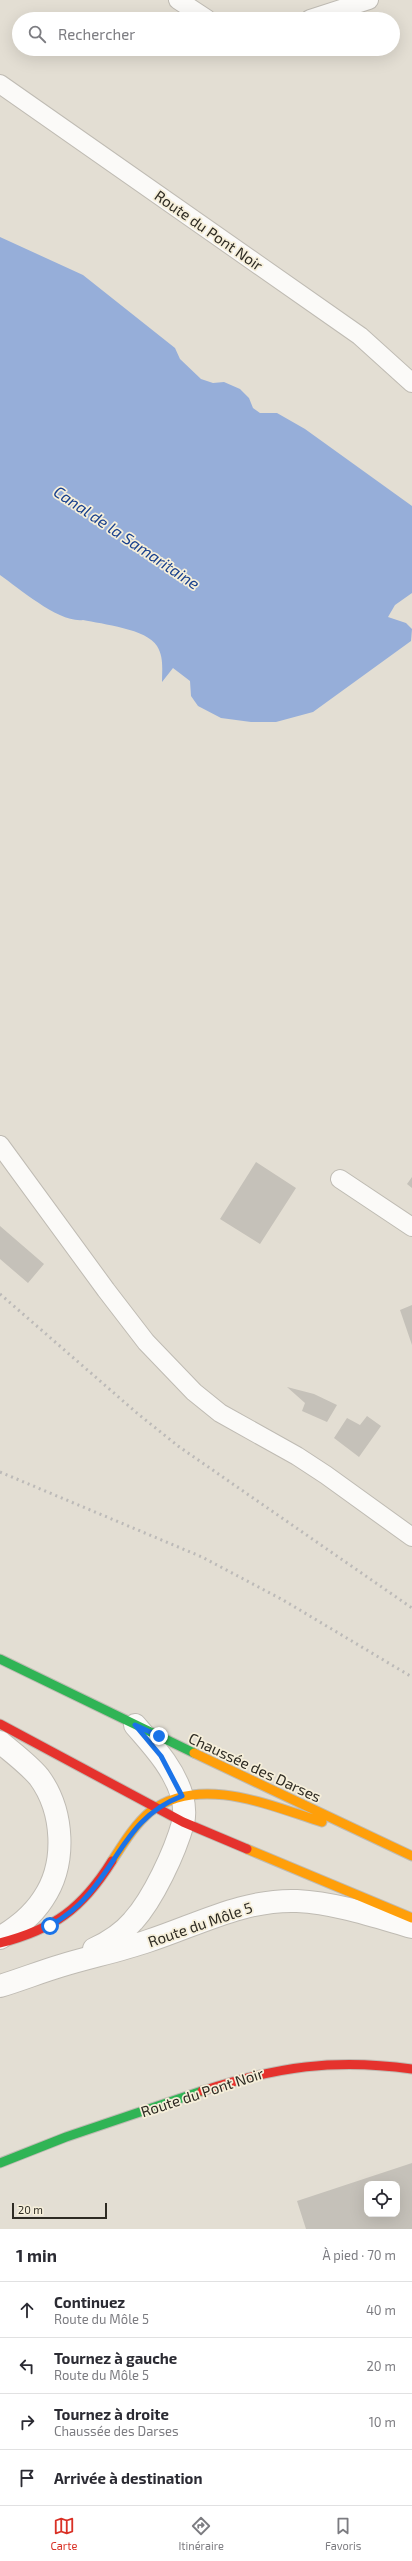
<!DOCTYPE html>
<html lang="fr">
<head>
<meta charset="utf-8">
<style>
  :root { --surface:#fff; --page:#f7f7f7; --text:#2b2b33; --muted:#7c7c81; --line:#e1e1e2; --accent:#d93025 }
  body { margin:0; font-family:"Exo 2",sans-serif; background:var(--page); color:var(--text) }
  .controls { position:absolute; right:12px; bottom:12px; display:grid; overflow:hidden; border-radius:8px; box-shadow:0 4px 16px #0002 }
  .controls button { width:36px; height:36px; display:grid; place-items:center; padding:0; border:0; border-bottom:1px solid var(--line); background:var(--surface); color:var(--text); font:20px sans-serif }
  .scale { position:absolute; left:12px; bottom:10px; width:95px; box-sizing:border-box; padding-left:4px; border:2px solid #2e2b23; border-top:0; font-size:11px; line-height:14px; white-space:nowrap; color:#2e2b23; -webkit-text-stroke:3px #f6efda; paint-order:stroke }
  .stop { position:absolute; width:12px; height:12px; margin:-9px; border:3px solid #1a73e8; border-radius:50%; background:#fff }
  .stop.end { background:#1a73e8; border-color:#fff; box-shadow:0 1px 4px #0008 }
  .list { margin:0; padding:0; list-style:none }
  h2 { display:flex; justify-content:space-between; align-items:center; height:52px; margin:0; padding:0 16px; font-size:17px }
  h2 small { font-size:13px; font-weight:400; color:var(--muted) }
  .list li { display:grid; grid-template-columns:26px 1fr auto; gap:12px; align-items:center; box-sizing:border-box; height:56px; padding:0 16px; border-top:1px solid var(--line) }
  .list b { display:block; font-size:15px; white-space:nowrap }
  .list p { margin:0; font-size:13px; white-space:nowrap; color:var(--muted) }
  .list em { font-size:13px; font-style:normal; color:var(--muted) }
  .icon { flex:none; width:22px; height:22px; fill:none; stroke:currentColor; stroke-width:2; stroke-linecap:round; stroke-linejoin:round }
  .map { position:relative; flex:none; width:412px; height:2229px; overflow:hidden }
  .search { position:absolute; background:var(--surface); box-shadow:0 4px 16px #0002; left:12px; right:12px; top:12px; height:44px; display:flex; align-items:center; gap:10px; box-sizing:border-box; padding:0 14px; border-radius:22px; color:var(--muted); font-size:15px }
  .sheet { height:276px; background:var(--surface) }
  nav { display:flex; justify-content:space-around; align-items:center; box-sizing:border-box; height:56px; border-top:1px solid var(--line); background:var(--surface); font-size:11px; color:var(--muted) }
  nav a { display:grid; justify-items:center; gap:2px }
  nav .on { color:var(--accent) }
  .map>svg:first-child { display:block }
  .water { fill:#96aed9 }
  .building { fill:#c5c1b9; fill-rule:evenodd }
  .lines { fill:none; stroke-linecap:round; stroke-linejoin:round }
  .lane-casing { stroke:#bfbbb3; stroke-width:20 }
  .street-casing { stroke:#bfbbb3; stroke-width:24 }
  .fast-casing { stroke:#bfbbb3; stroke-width:11 }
  .slow-casing { stroke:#bfbbb3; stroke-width:11 }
  .jam-casing { stroke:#bfbbb3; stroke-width:11 }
  .lane { stroke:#fbfaf8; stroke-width:18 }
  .street { stroke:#fbfaf8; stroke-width:22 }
  .fast { stroke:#30b455; stroke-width:9 }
  .slow { stroke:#ff9f0a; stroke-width:9 }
  .jam { stroke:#e5322d; stroke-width:9 }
  .rail { stroke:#bcbab8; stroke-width:3; stroke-dasharray:2 4; stroke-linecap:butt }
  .route { stroke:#1a73e8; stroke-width:5 }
  .labels { text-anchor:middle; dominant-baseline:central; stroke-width:3.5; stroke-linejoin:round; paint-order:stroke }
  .street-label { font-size:15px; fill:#2e2b23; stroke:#f6efda }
  .water-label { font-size:16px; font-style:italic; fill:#18408d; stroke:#f6efda }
</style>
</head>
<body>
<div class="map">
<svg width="412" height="2229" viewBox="0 0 412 2229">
  <rect width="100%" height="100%" fill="#e3ded3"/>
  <path class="water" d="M0,237L83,275L175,348L180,359L201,379L213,383L224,382L240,389L249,398L253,408L260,413H277L305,429L412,506V593L395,605L388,617L406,623L412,629L411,641L313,712L276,722H251L221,718L198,706L191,696L190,681L173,668L162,682C162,670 164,657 157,646C147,629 102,624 83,620C59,623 20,589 0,575Z"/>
  <path class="building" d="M256,1162L296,1188L260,1244L220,1219Z
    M412,1177V1188L407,1184Z
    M0,1226L44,1264L28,1283L0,1259Z
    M412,1305V1345L400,1310Z
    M287,1387L314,1394L337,1405L327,1422L302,1411L305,1403Z
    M367,1416L381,1426L359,1457L334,1438L347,1418L360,1425Z
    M412,2163V2229H306L297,2201ZM367,2184H397V2214H367Z"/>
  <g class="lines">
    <defs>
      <path id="lane" d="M178,0L207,19
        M310,19L369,0
        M0,84L360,336L412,383
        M0,1145L106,1290L146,1342L194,1392L220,1413L297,1456L326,1475L412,1537
        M340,1179L412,1227"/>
      <path id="street" d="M0,1742C13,1753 28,1764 39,1777C64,1811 67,1864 43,1899C32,1916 17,1927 0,1938
        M94,1949C109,1942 122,1934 133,1921C153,1899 175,1852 183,1823C185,1815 184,1804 182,1796C174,1768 153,1746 135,1725
        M0,1986C20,1980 40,1972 60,1966C89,1957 119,1951 148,1941C197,1925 244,1899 297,1901C336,1903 374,1916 412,1927"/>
      <path id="fast" d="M0,1659L194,1753
        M0,2163L66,2137L202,2091"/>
      <path id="slow" d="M194,1753L412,1856
        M247,1849L412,1918
        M112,1861C123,1844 135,1824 151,1811C200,1774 271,1806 322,1822"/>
      <path id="jam" d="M0,1724L183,1822L247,1849
        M0,1943C54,1929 82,1909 112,1861
        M202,2091C277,2067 334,2058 412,2069"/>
    </defs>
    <use href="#lane" class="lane-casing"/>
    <use href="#street" class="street-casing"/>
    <use href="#fast" class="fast-casing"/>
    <use href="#slow" class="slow-casing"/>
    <use href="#jam" class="jam-casing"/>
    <use href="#lane" class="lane"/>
    <use href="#street" class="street"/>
    <use href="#fast" class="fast"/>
    <use href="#slow" class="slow"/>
    <use href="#jam" class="jam"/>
    <path class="rail" d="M0,1294L138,1414L178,1446L412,1608
      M0,1472L202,1557L283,1600L412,1677"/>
  </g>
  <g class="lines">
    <path class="route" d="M50,1926C63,1918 76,1909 86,1897C120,1860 129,1816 182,1796L161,1756L135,1725L159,1736"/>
  </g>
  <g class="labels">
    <g class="street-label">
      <text transform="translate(209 230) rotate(35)">Route du Pont Noir</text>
      <text transform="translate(255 1767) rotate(25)">Chaussée des Darses</text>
      <text transform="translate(200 1924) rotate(-19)">Route du Môle 5</text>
      <text transform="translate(202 2092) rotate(-18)">Route du Pont Noir</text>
    </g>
    <g class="water-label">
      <text transform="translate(127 537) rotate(34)">Canal de la Samaritaine</text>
    </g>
  </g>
</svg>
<div class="controls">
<button><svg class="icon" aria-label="locate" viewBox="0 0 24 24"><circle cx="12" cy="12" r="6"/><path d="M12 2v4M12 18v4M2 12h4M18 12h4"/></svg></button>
</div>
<div class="scale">20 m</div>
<div class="stop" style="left:50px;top:1926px"></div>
<div class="stop end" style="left:159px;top:1736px"></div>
<div class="search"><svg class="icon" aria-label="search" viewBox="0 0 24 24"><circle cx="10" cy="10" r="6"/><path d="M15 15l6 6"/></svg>Rechercher</div>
</div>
<section class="sheet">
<h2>1 min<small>À pied · 70 m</small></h2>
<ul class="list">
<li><svg class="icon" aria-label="ahead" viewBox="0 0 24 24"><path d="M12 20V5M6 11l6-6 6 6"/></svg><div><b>Continuez</b><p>Route du Môle 5</p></div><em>40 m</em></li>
<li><svg class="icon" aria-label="left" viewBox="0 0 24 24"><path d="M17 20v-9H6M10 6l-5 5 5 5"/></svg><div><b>Tournez à gauche</b><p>Route du Môle 5</p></div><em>20 m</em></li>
<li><svg class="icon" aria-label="right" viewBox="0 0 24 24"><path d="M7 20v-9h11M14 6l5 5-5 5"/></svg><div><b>Tournez à droite</b><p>Chaussée des Darses</p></div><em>10 m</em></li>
<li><svg class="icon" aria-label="arrive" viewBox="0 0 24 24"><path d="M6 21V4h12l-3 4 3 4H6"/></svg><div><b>Arrivée à destination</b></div></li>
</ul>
</section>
<nav>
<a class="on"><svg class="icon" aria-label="map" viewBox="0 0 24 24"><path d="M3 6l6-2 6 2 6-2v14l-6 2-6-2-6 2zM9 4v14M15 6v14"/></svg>Carte</a>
<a><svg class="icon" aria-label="directions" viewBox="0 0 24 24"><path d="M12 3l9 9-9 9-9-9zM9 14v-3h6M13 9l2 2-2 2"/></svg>Itinéraire</a>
<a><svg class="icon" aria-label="saved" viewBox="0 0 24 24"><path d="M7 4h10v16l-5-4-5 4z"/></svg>Favoris</a>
</nav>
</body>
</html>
